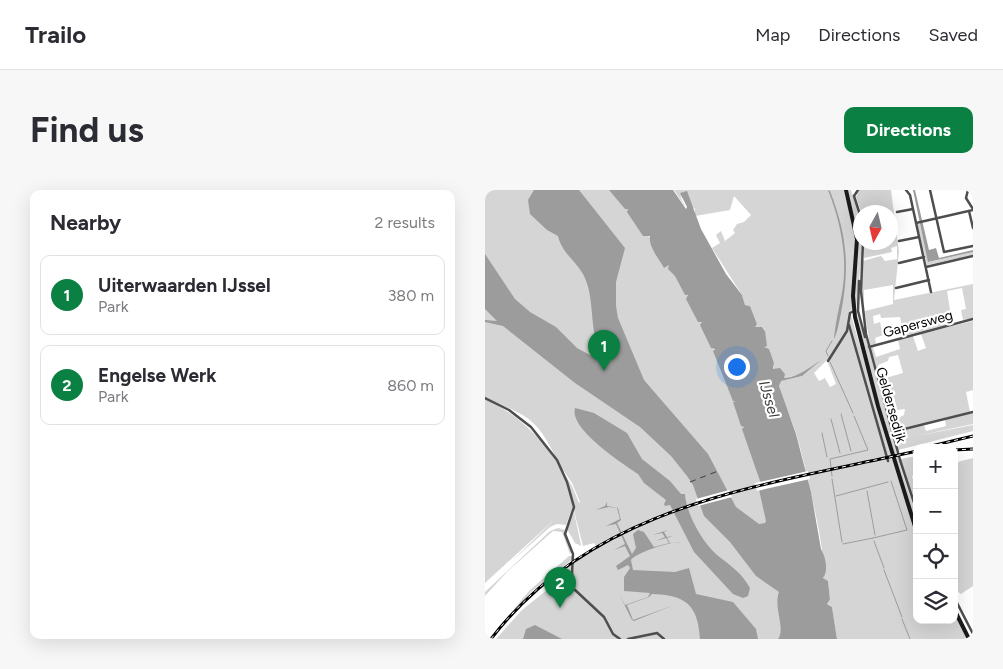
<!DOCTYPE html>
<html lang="en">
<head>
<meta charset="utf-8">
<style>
  :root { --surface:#fff; --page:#f7f7f7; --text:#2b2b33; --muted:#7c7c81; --line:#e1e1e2; --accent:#0b8043 }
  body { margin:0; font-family:Figtree,sans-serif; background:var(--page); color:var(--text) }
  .controls { position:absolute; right:15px; bottom:15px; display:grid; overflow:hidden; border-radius:10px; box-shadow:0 5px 20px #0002 }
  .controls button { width:45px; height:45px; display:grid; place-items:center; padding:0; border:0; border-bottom:1px solid var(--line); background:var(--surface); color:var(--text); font:25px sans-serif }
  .compass { position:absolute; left:368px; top:15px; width:45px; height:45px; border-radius:50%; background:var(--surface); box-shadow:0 5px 20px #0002; rotate:188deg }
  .you { position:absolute; left:251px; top:176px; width:18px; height:18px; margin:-12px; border:4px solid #fff; border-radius:50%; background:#1a73e8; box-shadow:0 0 0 8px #1a73e833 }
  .badge { display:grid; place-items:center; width:32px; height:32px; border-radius:50%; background:var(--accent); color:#fff; font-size:16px; font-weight:700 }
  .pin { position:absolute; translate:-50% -41px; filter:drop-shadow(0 1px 2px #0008) }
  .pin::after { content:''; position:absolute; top:26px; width:18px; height:15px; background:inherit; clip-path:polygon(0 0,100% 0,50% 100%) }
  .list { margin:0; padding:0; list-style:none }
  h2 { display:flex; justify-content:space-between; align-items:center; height:65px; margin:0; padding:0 20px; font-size:21px }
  h2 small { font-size:16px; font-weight:400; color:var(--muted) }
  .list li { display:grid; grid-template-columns:32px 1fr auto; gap:15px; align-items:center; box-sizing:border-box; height:80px; margin:0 10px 10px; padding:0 10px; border:1px solid var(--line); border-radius:10px }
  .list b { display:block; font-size:19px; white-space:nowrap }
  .list p { margin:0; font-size:16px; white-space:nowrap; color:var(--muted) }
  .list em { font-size:16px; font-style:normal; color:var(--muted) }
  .icon { flex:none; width:28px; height:28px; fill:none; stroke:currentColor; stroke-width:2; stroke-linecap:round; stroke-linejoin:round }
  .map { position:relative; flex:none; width:488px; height:449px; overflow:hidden; border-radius:10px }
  header { display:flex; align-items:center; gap:30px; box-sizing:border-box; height:70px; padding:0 25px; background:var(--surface); border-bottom:1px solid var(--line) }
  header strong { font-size:24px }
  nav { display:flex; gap:28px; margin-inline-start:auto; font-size:18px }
  .intro { display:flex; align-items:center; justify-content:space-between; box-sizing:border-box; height:120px; padding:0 30px }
  h1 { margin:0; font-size:35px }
  .button { padding:12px 22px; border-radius:10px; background:var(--accent); color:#fff; font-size:18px; font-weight:700 }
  main { display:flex; gap:30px; padding:0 30px }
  aside { flex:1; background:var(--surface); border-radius:10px; box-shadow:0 5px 20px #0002 }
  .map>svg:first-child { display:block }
  .green { fill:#d5d5d5; fill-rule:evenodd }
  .water { fill:#9c9c9c }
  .pier { fill:#fff }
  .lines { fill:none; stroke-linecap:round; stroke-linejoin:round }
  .stream { stroke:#9c9c9c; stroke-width:1 }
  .ferry { stroke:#3d3d3d; stroke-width:1; stroke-dasharray:6 5; stroke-linecap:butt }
  .street { stroke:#4e4e4e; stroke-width:2.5 }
  .secondary { stroke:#1b1b1b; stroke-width:4 }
  .rail-casing { stroke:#000; stroke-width:3 }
  .rail { stroke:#fff; stroke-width:1; stroke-dasharray:4; stroke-linecap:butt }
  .labels { text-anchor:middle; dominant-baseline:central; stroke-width:4.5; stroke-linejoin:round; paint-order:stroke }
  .street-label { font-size:14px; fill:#000; stroke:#fff }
  .water-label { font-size:15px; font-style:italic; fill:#3d3d3d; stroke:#fff }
</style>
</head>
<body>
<header>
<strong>Trailo</strong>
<nav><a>Map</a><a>Directions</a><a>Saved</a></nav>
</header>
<div class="intro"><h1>Find us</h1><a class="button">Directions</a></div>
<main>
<aside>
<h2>Nearby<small>2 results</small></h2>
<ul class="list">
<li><span class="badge">1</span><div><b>Uiterwaarden IJssel</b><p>Park</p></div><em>380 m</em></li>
<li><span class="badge">2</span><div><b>Engelse Werk</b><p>Park</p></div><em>860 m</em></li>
</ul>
</aside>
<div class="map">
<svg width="488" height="449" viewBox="0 0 488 449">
  <rect width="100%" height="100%" fill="#fff"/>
  <path class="green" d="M0,0H128L186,75L217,132L250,211L278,300L304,449H11L36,421L84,382L82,378L112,358L109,353L98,356L80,285L87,296L94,313L95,312L87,293L78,280L88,316L81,335L72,334L65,337L27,371L71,328L0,393V209C33,225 47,240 71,268C50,224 40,227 0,207Z
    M189,0H359L371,50L367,120L365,122L432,347V430H469V421L483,449H352L347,417L341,413L345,409L343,391L338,389C345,377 317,260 310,240C305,225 297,212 294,197L295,191L317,186V184L299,188L288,180C292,171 284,164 278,157L280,140L277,137L269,139L268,136L272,134L265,116L260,115L257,105L227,58L235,53L231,45L236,41L240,51L250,43L248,40L252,34L259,32L266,25L249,6L245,20L210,26V19L195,6L201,18ZM344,168L343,173L351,194L345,197L340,188L334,191L329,183Z
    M363,0H366C373,18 375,34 376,52L378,53L371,120L369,108L373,46Z
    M374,0H406L414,62L409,110L488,94V129L478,130L476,120L481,119L477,98L462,101L465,120L461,121L464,134L419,146L415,127L396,128L395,124L388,126L380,123V121L408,114V95L379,100V117L377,97L378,71L396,66L400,71L412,69V56L406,58L407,62L379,68V53L406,52V22H376L371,7Z
    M432,34H435L444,72L488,62V65L442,75Z
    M371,122L382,152L416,279L432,327V338L394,213Z
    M380,123L388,126L389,134L395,132L398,145L390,148L391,154L385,155Z
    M488,131V200L481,202L485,222L408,240L404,227H408L409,231L407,233L414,231L413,228L419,225L420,219L412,220L409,207L400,210L386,158L388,157L391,167L415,159L413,150L428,146L433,161L441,158L436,144ZM413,165L418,183L397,189L393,175L403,171L404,167Z
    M488,223V234L431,246L488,235V241L413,260L412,252L423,247L411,249L409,242L439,235L441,241L461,236L460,230Z
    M432,266V282L427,286L432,306V320L415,269Z
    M488,268V396L476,404L469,399V273Z
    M89,322L96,355V356L90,353L82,339Z
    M73,338L80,340L87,360L85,364L77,342L68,341L22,382L0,406V402L65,341Z
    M84,366H87L88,369L47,401L4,449L44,401Z"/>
  <path class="water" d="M49,0H94L140,58L131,92V116L133,128L159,190L223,264L251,317L274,334L280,333L281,331L273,295L276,294L257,239L259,237L256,236L248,212L251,211H248L228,161L230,159L226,158L215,135L217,132H213L201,109L203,105H200L190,86L183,79L184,75L179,78C174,69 163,56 165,46H158L142,22L143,19H140L124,0H188L201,19L202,17L195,3L202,1L216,39L241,84L257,105L260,115L265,116L272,134L270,137H277L280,141L282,156L279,157L284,159L289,173L288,179L295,178L300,184L299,188C314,187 325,177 336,170L317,186L296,191L294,196L311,244L326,302L336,359C340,366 344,380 338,388L343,391L345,409L342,414L347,417L352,449H293C301,439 288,417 294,402L271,386L245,352L219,326L208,295L202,286L186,266L155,237L90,193L18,136L0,132V130L12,131L0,119V64L30,109L45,122L71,137L92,158L118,172C119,163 113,158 111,150C105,128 109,105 98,84C90,70 77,63 73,46L62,40L45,24L43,10Z
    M343,0L345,1C362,45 365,77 356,123C354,132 353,141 349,149C350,135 354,118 357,103C363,68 356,33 343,0Z
    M428,0H430L444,60L451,58L454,68L488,60V62L443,72Z
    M90,218L109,223L142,243L157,269L185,291L196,304H200C201,323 217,352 232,365C245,375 257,383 265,398L263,406L258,408L248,404L209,362L185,315L180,316L179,314L181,310L159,293L153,284C137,273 84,239 90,218Z
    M122,312V316L133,318L136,330L132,333L147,364L151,358L148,344L153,340L159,342L169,357L184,353L181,348L171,351L180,347L177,343L167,345L183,340L179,342L182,347L188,346L182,348L185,353L196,352C187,351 152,362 146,370L148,380L190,382L204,378L211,404L248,412L271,439L273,449H215C213,414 200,405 167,404L164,407L142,415L148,430L189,415L149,431L147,430L134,404L140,415L163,407L165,403L139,401V387L145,378L143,375L133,380L131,376L145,366L140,356L129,360L140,354L131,334L121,336L135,329L132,318L124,317L111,320L120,316Z
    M50,435L77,449H38L41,439Z"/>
  <path class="pier" d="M323,281L325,289L272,301L270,293Z
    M244,300L247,307L213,316L211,309Z"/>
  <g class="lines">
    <path class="stream" d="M343,166L341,161L347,151
      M345,172L368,223
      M356,224L366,261
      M346,229L355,263
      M337,243L342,267
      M347,286L345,269L383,260L369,226
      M347,289L357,352
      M382,301L390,345
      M351,306L403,292
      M388,348L422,340L406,291
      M389,351L399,378
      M358,354L388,348
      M399,380L417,427
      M417,429L425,449"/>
    <path class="ferry" d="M205,292L233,281"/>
    <path class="street" d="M373,0L369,6L376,28
      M421,0L425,5L446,102
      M445,0L459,62L488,56
      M483,0L481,8L488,19
      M484,21L488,38
      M412,22L428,19
      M431,33L488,20
      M414,51L434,47
      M378,52L376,101L381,144L415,270L432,322
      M414,73L439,67
      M441,77L488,66
      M374,91L373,121L380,147
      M411,98L444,90
      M364,135L403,271
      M384,157L488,129
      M343,171L362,141L365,123L369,121
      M0,208L24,220L46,237L72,270L82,292L89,317L80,344L88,364L87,383L89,399L119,427L128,444L135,449
      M407,242L488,222
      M469,407L488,444
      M143,449L172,443L179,449"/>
    <path class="secondary" d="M361,0L372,49L368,106L370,127L393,216L432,343
      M469,419L484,449"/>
    <defs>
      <path id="rail" d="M438,258L488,246
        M469,260L488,259
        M6,449C109,314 277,296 432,261"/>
    </defs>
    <use href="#rail" class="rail-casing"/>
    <use href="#rail" class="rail"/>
  </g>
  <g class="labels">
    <g class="street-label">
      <text transform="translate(433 134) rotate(-15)">Gapersweg</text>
      <text transform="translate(406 215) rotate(74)">Geldersedijk</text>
    </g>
    <g class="water-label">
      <text transform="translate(284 209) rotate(73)">IJssel</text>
    </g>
  </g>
</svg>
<div class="controls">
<button>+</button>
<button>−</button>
<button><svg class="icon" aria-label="locate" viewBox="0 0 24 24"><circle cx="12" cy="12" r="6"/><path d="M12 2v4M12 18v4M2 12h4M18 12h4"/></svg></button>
<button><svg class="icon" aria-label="layers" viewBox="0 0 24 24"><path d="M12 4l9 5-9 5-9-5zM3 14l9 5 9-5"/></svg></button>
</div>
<svg class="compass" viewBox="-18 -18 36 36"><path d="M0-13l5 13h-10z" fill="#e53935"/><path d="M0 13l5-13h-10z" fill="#7c7c81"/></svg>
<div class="you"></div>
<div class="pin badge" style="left:119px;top:181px">1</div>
<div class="pin badge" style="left:75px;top:418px">2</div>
</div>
</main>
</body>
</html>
